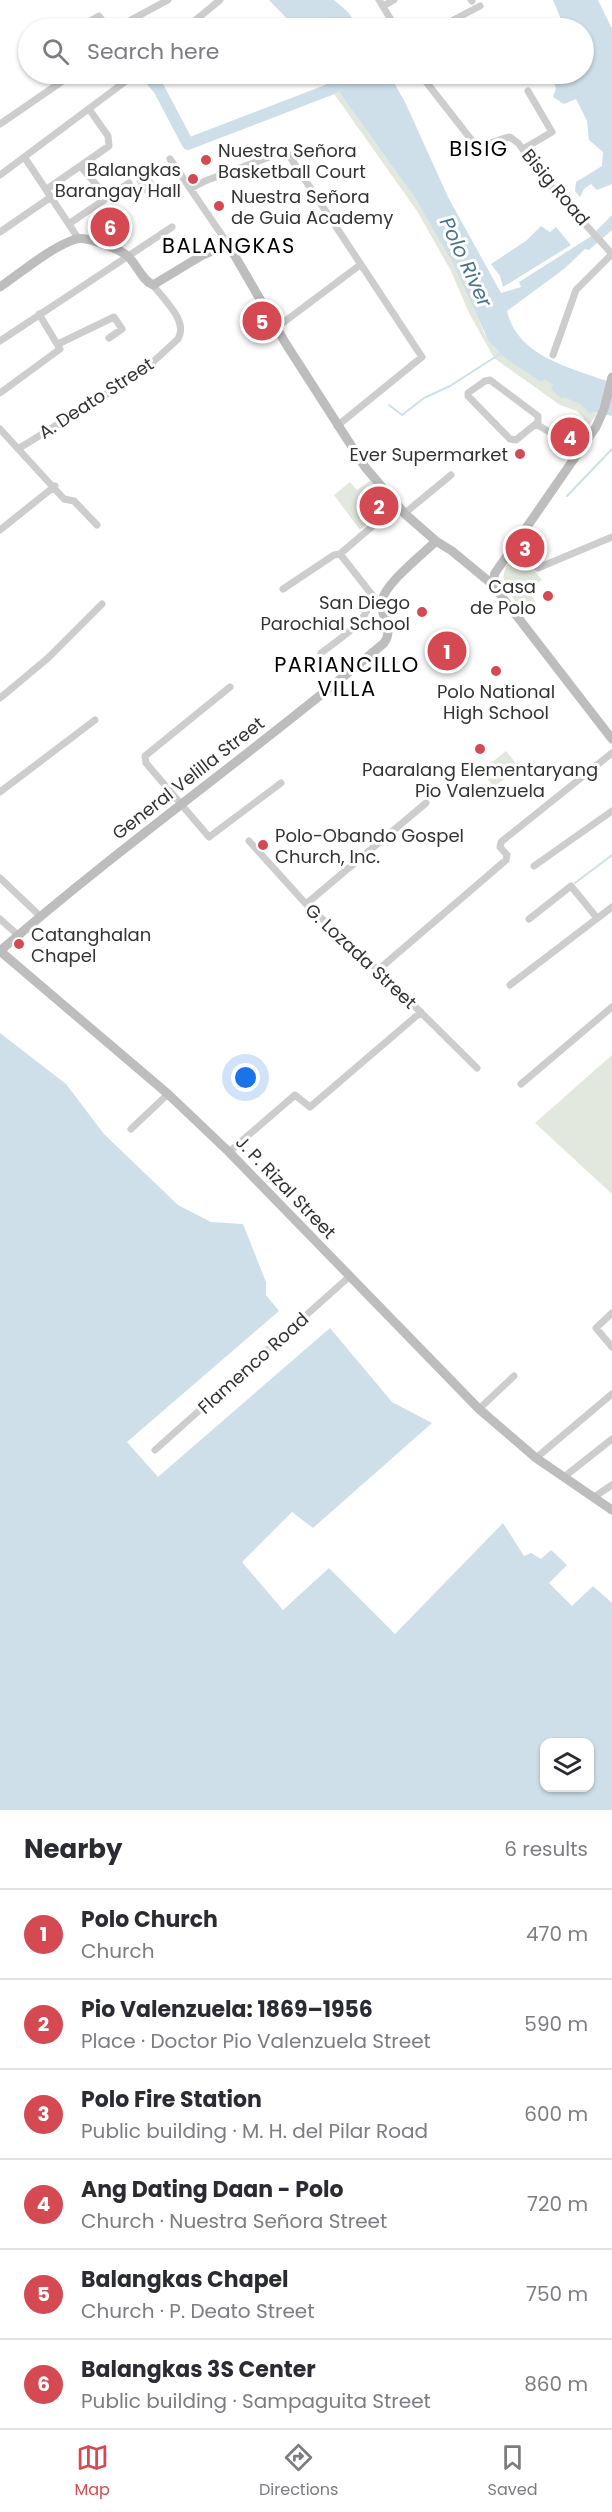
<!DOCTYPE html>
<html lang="en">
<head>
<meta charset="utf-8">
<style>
  :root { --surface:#fff; --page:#f2f2f3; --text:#2b2b33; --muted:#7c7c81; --line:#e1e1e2; --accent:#d54a52 }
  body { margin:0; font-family:Poppins,sans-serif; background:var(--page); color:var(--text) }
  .controls { position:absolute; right:18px; bottom:18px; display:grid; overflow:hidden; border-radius:12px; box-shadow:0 2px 4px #0004 }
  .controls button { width:54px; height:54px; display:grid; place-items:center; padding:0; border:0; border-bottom:2px solid var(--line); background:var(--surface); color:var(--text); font:30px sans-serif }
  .you { position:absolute; left:246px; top:1078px; width:21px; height:21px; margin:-15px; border:4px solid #fff; border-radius:50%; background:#1a73e8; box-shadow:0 0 0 9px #1a73e833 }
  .badge { display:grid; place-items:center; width:39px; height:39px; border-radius:50%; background:var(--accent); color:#fff; font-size:20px; font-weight:700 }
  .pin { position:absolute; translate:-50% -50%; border:3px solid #fff; box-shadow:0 2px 6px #0006 }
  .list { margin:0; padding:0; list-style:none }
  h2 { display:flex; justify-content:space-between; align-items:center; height:78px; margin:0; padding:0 24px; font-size:26px }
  h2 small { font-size:20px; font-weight:400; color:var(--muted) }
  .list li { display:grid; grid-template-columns:39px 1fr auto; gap:18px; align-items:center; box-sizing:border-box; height:90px; padding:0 24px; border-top:2px solid var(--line) }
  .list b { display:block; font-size:22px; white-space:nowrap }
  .list p { margin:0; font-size:20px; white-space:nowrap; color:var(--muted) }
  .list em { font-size:20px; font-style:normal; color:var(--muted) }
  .icon { flex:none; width:33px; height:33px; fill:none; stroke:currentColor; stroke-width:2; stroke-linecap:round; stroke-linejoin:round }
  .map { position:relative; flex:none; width:612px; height:1810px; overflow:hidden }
  .search { position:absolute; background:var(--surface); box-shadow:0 2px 4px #0004; left:18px; right:18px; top:18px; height:66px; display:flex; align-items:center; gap:15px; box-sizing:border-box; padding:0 21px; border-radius:33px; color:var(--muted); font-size:22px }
  .sheet { height:618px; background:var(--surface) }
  nav { display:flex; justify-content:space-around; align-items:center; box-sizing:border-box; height:84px; border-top:2px solid var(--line); background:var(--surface); font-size:16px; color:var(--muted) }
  nav a { display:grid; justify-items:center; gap:3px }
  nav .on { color:var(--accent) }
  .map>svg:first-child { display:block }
  .green { fill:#e2e8dd }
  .water { fill:#cfdfe9; fill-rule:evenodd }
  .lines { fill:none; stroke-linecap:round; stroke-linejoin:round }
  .stream { stroke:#cfdfe9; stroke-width:2 }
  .river { stroke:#cfdfe9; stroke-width:12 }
  .minor { stroke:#cdcdcd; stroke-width:7 }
  .secondary { stroke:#bdbdbd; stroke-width:9 }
  .poi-dot { fill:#d54a52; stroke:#fff; stroke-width:2 }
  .labels { text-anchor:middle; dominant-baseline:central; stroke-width:6; stroke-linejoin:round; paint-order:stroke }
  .poi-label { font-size:18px; fill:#333; stroke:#fff; text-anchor:start }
  .street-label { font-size:18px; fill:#333; stroke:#fff }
  .water-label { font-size:20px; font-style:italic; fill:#48728e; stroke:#fff }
  .quarter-label { font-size:21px; letter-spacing:1.5px; fill:#000; stroke:#fff }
</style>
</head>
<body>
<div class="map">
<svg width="612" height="1810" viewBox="0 0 612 1810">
  <rect width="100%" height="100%" fill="#fff"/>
  <path class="green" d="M320,74H326L417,201L458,267L484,333L494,348L541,382L544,378L597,414L585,431L578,426L584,418L577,411L560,405L494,358L469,313L451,271L417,211Z
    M371,480L392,504L360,530L334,495L350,482L357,490Z
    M513,556L533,569L542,580L528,589L536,603L524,612C509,592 493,580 513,556Z
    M506,751L519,767L494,787L481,771Z
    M612,1055V1194L535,1123Z"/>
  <path class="water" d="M269,0H334L348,12L359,28H296Z
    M553,0H598L612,29V184L597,190L591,184L584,189L580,197L575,191L576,182L602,166L603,152L589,140L587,121L576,99L564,104L553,97L556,88L550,74H584V28H551L562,22Z
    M326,74H389L405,102L448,197L501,293L521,287L519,282L590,237L612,215V230L589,250L585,249L564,269L507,311C518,358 573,368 612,383V416L593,412L590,414L580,404L564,397L562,399L551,389L553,385L545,379L541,382L504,357L489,342L454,265L417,201Z
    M147,173L160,189L148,198L136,181Z
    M541,226L550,232L556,227L571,245L503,287L500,276L491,264L527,240Z
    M0,1033L66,1084L104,1134L178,1205L211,1222L243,1224L266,1282V1295L279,1311L127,1442L158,1477L330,1328L392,1402L432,1423L313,1528L292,1512L242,1562L283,1610L329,1568L395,1634L503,1523L524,1556L531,1553L541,1559L551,1550L567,1565L549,1583L572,1606L593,1586L612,1603V1810H0ZM544,1742H590V1788H544Z"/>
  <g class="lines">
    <path class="stream" d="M389,405L402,415L424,398L450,386L503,352
      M567,496L612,449
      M575,883L612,855"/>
    <path class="river" d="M146,74L159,89L188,144L326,91L363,74"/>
    <path class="minor" d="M379,0L396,28
      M471,0L472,1
      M383,6L394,0
      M78,28L99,16L108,28
      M116,28L168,0
      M186,28L220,0
      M438,28L480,6
      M420,74L473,142C486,148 497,139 510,137L518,143L549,184L612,254L576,290L553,355
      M0,124L67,78
      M523,149L552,132L528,91
      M25,158L78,238
      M170,159L228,244
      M80,166L108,198
      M0,175L126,81L129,74
      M192,188L205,181L280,153L288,154L422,357L337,426
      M47,189L109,146L108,136L89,109
      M70,223L129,183
      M0,232L51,197
      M276,328L360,265
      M0,341L172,227
      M58,344L114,317L122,329L109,338
      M490,380L538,416V422L516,440L510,439L468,396V393L485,381Z
      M0,393L60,349L39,314
      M536,424L581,451
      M0,429L64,499L74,501L97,525
      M18,449L142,372L178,339C189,321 163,299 153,285
      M405,513L451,475
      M0,530L55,486
      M510,551L538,568L612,537
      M340,554L373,596L381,604
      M283,589L334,555L340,554L397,505
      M321,653C342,637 366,624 373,596
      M230,687L145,756L146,763L209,837L281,783
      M0,698L48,658L102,604
      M0,792L95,720
      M249,841L306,904L378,970L477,1068
      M534,866L612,811
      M0,878L41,917
      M306,904L426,803
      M0,919L18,935
      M529,919L571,886L597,918
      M378,970L506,860L507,855L500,847L501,842L612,753
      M510,985L612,907
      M521,1084L612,1007
      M131,1129L168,1094
      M229,1152L295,1095L310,1107L421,1012
      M612,1313L596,1328L612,1347
      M479,1409L514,1376
      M155,1450L350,1276
      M536,1458L612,1394
      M564,1477L612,1439
      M594,1497L612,1485"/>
    <path class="secondary" d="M0,287C22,272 51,247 76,239C86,236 116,248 125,254C137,262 139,278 153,285L201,256L228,244L286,344L365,467L405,514L436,541L452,551L492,584L612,739
      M492,584L495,573L596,427L604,409L612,377
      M0,951L168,1094L229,1152L479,1409L536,1458L612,1510
      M0,951C124,843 259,749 384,643C395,629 379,616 382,601C385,583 422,555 436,541"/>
  </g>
  <g class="poi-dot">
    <circle cx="206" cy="160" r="6"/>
    <circle cx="193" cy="179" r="6"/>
    <circle cx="219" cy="206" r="6"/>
    <circle cx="520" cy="454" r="6"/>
    <circle cx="548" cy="596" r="6"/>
    <circle cx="422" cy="612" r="6"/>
    <circle cx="496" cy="671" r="6"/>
    <circle cx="480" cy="749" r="6"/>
    <circle cx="263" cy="845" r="6"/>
    <circle cx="19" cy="944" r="6"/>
  </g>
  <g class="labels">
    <g class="poi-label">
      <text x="218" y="150">Nuestra Señora<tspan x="218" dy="21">Basketball Court</tspan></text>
      <text x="181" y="169" text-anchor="end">Balangkas<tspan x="181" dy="21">Barangay Hall</tspan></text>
      <text x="231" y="196">Nuestra Señora<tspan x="231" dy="21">de Guia Academy</tspan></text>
      <text x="508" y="454" text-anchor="end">Ever Supermarket</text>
      <text x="536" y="586" text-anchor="end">Casa<tspan x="536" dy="21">de Polo</tspan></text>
      <text x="410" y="602" text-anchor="end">San Diego<tspan x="410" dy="21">Parochial School</tspan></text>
      <text x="496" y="691" text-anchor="middle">Polo National<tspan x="496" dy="21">High School</tspan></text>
      <text x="480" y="769" text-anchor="middle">Paaralang Elementaryang<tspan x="480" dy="21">Pio Valenzuela</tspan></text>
      <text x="275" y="835">Polo-Obando Gospel<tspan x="275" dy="21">Church, Inc.</tspan></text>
      <text x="31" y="934">Catanghalan<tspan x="31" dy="21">Chapel</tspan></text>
    </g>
    <g class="street-label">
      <text transform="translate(556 187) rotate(50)">Bisig Road</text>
      <text transform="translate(96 398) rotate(-33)">A. Deato Street</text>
      <text transform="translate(188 778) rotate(-38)">General Velilla Street</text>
      <text transform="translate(361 956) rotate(43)">G. Lozada Street</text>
      <text transform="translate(286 1187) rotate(46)">J. P. Rizal Street</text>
      <text transform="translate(253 1363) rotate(-42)">Flamenco Road</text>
    </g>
    <g class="water-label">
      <text transform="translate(466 262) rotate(65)">Polo River</text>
    </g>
    <g class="quarter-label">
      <text x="479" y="148">BISIG</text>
      <text x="229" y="245">BALANGKAS</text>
      <text x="347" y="664">PARIANCILLO<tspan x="347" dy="24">VILLA</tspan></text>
    </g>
  </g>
</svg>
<div class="controls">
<button><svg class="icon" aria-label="layers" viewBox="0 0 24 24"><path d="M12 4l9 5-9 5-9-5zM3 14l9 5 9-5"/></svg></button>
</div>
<div class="you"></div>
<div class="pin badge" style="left:447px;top:651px">1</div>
<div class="pin badge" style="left:379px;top:506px">2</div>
<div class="pin badge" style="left:525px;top:548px">3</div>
<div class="pin badge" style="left:570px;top:437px">4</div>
<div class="pin badge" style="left:262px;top:321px">5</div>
<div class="pin badge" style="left:110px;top:227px">6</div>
<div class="search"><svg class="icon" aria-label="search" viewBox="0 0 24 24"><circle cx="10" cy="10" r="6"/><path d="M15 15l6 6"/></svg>Search here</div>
</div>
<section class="sheet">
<h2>Nearby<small>6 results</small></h2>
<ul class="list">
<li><span class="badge">1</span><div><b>Polo Church</b><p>Church</p></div><em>470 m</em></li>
<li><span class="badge">2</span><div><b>Pio Valenzuela: 1869–1956</b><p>Place · Doctor Pio Valenzuela Street</p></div><em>590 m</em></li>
<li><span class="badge">3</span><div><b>Polo Fire Station</b><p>Public building · M. H. del Pilar Road</p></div><em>600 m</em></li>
<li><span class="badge">4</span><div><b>Ang Dating Daan - Polo</b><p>Church · Nuestra Señora Street</p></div><em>720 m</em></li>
<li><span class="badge">5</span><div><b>Balangkas Chapel</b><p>Church · P. Deato Street</p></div><em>750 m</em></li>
<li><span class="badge">6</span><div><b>Balangkas 3S Center</b><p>Public building · Sampaguita Street</p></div><em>860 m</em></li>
</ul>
</section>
<nav>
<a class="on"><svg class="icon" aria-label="map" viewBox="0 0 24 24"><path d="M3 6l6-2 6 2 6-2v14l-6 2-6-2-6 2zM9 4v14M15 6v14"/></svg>Map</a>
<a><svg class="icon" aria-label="directions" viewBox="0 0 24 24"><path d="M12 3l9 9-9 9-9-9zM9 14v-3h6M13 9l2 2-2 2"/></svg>Directions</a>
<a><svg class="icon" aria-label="saved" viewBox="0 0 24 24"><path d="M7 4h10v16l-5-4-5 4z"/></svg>Saved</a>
</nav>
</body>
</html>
